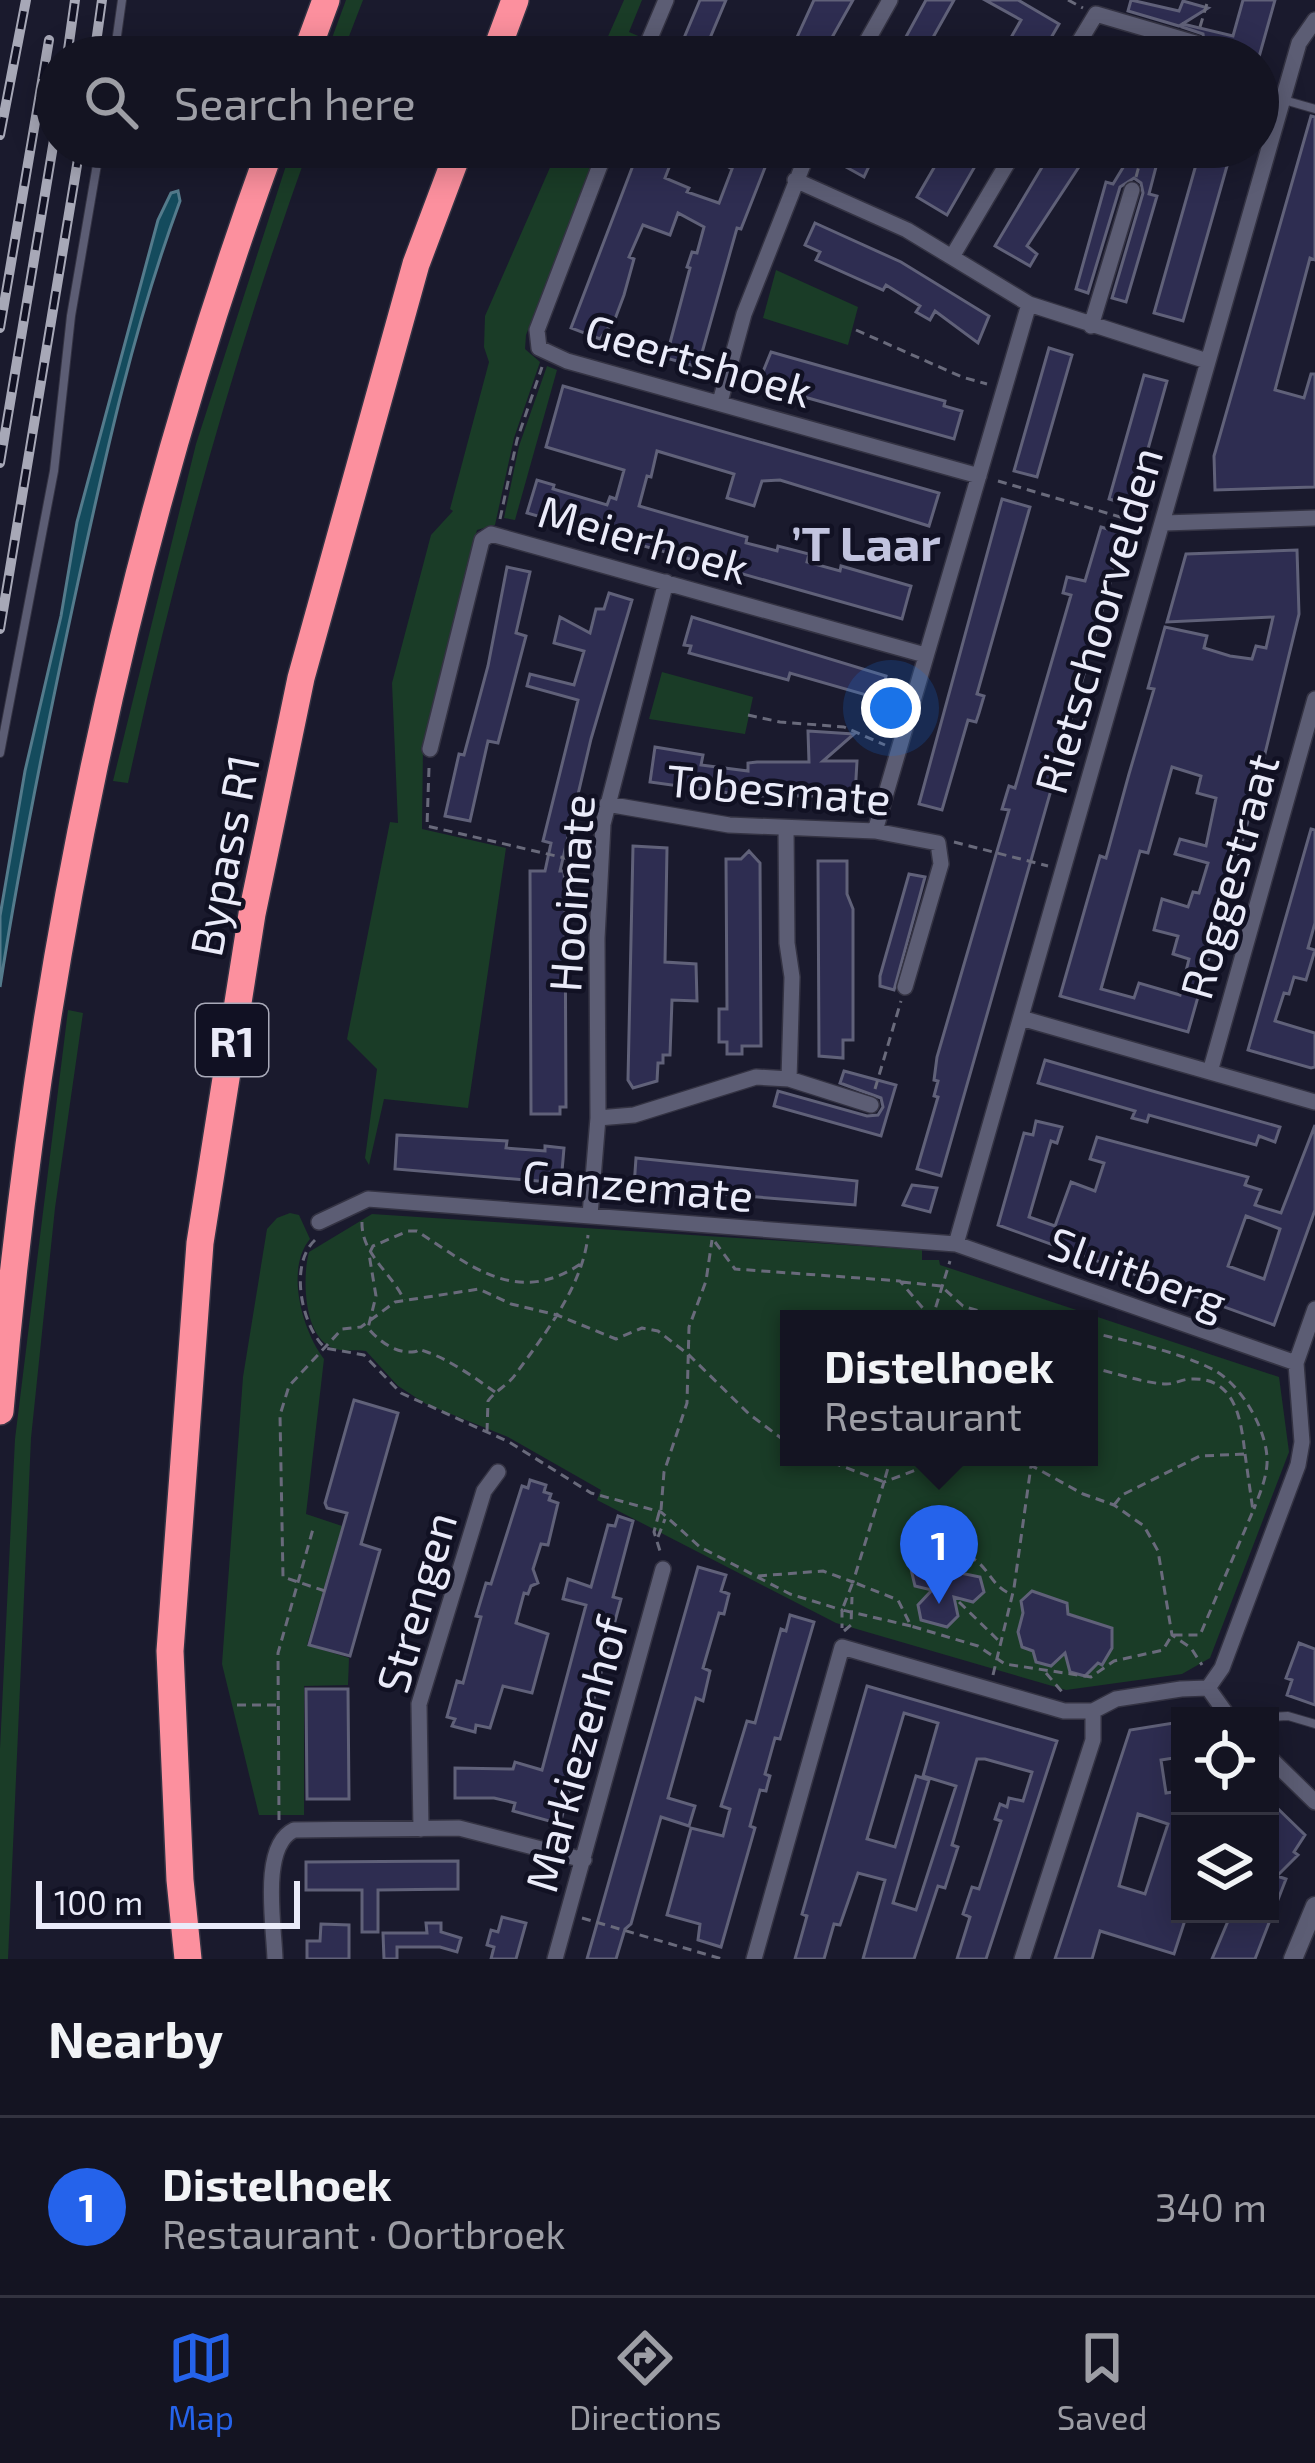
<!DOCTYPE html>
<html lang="en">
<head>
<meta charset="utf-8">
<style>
  :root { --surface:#141422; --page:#1d1d2a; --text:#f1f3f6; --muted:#9d9ea5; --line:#333340; --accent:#2563eb }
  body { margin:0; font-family:"Exo 2",sans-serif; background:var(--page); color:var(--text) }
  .controls { position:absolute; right:36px; bottom:36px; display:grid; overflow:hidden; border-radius:0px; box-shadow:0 6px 30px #0003 }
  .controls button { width:108px; height:108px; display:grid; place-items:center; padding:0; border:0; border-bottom:3px solid var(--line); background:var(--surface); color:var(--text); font:60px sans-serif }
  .scale { position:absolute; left:36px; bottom:30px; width:264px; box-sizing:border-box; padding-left:12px; border:6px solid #eaebf9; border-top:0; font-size:33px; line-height:42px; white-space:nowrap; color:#eaebf9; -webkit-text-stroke:9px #111123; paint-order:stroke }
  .you { position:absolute; left:891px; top:708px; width:42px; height:42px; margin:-30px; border:9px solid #fff; border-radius:50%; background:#1a73e8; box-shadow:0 0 0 18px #1a73e833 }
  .badge { display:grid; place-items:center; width:78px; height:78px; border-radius:50%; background:var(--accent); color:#fff; font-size:39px; font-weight:700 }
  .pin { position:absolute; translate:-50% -99px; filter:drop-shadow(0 3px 6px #0008) }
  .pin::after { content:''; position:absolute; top:63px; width:42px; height:36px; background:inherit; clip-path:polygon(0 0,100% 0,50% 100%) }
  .popup { position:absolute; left:780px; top:1310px; width:318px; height:156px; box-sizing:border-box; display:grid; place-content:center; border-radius:0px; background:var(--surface); filter:drop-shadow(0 3px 9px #0005); font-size:39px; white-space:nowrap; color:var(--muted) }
  .popup b { font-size:45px; color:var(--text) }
  .popup::after { content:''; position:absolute; left:50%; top:100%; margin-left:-24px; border:24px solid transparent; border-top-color:var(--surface) }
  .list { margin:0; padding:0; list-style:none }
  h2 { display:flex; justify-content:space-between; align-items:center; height:156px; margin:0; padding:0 48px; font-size:51px }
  h2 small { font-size:39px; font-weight:400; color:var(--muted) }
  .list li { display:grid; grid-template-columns:78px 1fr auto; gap:36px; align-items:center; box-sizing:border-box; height:180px; padding:0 48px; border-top:3px solid var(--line) }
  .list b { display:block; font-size:45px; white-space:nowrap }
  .list p { margin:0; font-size:39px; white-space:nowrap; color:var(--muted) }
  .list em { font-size:39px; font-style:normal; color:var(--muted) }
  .icon { flex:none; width:66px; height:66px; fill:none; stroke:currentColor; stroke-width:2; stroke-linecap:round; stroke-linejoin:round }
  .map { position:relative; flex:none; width:1315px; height:1959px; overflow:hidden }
  .search { position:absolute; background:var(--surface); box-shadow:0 6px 30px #0003; left:36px; right:36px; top:36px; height:132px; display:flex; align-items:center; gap:30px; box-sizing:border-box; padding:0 42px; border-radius:66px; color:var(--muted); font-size:45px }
  .sheet { height:336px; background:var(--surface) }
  nav { display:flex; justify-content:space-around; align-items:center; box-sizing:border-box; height:168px; border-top:3px solid var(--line); background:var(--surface); font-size:33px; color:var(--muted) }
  nav a { display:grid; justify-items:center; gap:6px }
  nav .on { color:var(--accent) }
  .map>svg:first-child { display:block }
  .green { fill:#1a3c27; fill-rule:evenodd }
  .water { fill:#144b5d; stroke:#547b8c; stroke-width:3 }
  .building { fill:#2e2d51; stroke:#606179; stroke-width:3; fill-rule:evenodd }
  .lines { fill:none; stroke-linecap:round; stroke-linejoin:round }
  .service-casing { stroke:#343343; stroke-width:10 }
  .minor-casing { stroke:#343343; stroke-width:18 }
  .tertiary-casing { stroke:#343343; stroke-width:21 }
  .motorway-casing { stroke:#343343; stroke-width:30 }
  .path { stroke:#696a7b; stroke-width:3; stroke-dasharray:9 6; stroke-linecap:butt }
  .service { stroke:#5c5d74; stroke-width:8 }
  .minor { stroke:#5c5d74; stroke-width:15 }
  .tertiary { stroke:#5c5d74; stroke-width:18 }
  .motorway { stroke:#fc909e; stroke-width:27 }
  .rail-casing { stroke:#a7a8b7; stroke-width:10 }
  .rail { stroke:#111123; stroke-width:6; stroke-dasharray:18; stroke-linecap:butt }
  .labels { text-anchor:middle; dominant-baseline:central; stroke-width:9; stroke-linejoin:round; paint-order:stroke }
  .shield { fill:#111123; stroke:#a9aab9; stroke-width:3 }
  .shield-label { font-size:42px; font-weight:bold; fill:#eaebf9 }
  .street-label { font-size:45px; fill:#eaebf9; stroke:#111123 }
  .neighbourhood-label { font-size:48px; font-weight:bold; fill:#c2c4df; stroke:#111123 }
</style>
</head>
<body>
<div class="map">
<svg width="1315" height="1959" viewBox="0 0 1315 1959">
  <rect width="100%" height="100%" fill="#1a1a2d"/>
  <path class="green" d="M346,0H363L341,57H325Z
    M624,0H642L629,32L643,38L636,57H599Z
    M292,147H309C234,355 175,567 128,783L113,781L196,444Z
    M559,147H600L526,335L525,349L540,362L514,438L495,525L477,530L423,747L422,829L506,848L468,1108L384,1099L369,1165L365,1158L377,1069L347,1039L390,822L398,823L392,683L431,535L453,511L450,509L489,362L484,347L485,316Z
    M776,270L858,307L848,345L763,318Z
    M547,366L557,370L515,520L504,518L519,446Z
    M662,672L753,697L745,734L649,719Z
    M68,1010L83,1013L55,1208L31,1438L8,1959H0V1749L15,1439Z
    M290,1213L299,1215L310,1239C285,1269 302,1330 324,1359L306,1514L342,1526L307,1645L349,1658L348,1685L304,1686V1815H259L222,1664L243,1377L267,1229L277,1218Z
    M372,1214L922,1250V1260H939L940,1265L1279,1377L1289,1452L1210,1658L1182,1674L1066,1690L836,1623L597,1500L601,1490L508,1437L426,1404L398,1386L366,1351C356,1349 346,1352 336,1349C303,1341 302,1277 309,1252ZM789,1319H1089V1457H789Z"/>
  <path class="water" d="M178,191L180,201C134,325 106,453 78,582C49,716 21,851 0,987V916L25,771L61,616L77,522L158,220L171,193Z"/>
  <path class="building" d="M700,0H726L702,57H676Z
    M814,0H853L821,57H788Z
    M926,0H954L922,57H895Z
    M985,0H1018L1059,24L1040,57H1000L1021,20Z
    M1131,0L1179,11L1183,1L1208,8L1179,26L1128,11Z
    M1243,0H1275L1259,57H1222L1205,49L1203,34L1182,27L1183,24L1233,36Z
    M1311,116L1315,117V260L1310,258L1275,390L1304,398L1311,374H1315V487L1215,490L1214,456Z
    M640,147H677L665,178L689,188L687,192L719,203L732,169L722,163L727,149L773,147L741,229L737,228L698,367L666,358L690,268L687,267L692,252L697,253L704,227L678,213L670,235L643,225L629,257L634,259L624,295L615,319L600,339L571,328Z
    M846,147H878L864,177L837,162Z
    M946,147H986L947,215L917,197Z
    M1054,147H1092L1027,246L1037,254L1030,266L995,246Z
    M1201,147H1220L1218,156L1229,159L1183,321L1154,313Z
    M1130,156L1157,163L1149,194L1157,196L1126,302L1112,298L1143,193L1141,183L1134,178L1120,187L1088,293L1076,289L1106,182L1113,184Z
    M815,223L901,262L989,316L978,343L935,311L930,320L916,312L920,306L886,285L883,290L816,260L820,252L805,245Z
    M1049,348L1072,355L1037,477L1014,471Z
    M771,352L945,401L944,406L962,411L954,439L758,384Z
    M1144,375L1167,381L1132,506L1109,499Z
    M563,386L939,493L929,526L780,480L762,481L754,506L727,498L734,474L657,451L651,477L647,476L639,506L747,537L746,543L762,547L777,551L778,546L809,554L807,562L840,571L841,566L911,586L902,619L527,513L537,480L554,485L553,489L607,505L610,497L616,499L624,470L546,447Z
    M1002,499L1030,507L977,694L984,696L979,713L976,722L968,720L942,810L919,804Z
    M1101,527L1124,534L941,1176L917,1169L938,1097L934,1096L938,1081L934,1080L937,1057L1009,810L1002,809L1009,786L1015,788L1071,595L1063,593L1067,577L1085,581Z
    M1297,550L1299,614L1252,807L1188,1032L1060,996L1100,856L1106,858L1129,774L1154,689L1148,688L1165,627L1207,636L1204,648L1230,656L1252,659L1256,646L1266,648L1273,617L1167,622L1186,554ZM1172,767L1201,776L1197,793L1216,798L1206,846L1180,839L1175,854L1208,863L1199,893L1193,892L1188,907L1162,899L1154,930L1178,936L1173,954L1189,959L1180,995L1139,983L1134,998L1101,989L1140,851L1148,853Z
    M507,567L530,572L516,633L526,636L498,743L488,741L470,821L445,816L459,754L464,755L488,666Z
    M609,593L632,600L591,739L560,871H564L565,889L566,1107H560V1114H531L530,871H545L551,843L543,841L578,700L527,686L530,674L574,685L584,651L554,643L560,617L590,633L596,609H604Z
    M692,617L886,676L880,699L790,673L788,680L689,653L691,646L684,645Z
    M808,731L854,734L823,761H857L855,796H751L650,782L655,747L703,755L701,765L748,771V763L757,762H809Z
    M1311,829L1315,830V923L1308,948L1315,950L1306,980L1294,977L1289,994L1284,993L1275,1021L1315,1033V1067L1311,1068L1248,1050Z
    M633,846L667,848L665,962L696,964L697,1001L672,1000L670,1055H663V1063H658L657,1081L633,1088L628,1080Z
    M749,851L760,863L761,1046H742V1054H727V1042H719V1009H727L726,859H741Z
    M818,861H847V894L853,909V1040H843V1058L819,1056Z
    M909,874L925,877L894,990L880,986V976Z
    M1045,1060L1156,1092L1280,1127L1275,1142L1259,1136L1256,1145L1149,1115L1147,1122L1132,1118L1135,1111L1038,1083Z
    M844,1071L896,1085L881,1136L774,1106L778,1091L867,1116L878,1115L883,1107L881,1098L840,1083Z
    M1036,1121L1062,1127L1057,1143L1051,1141L1029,1217L1055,1226L1071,1182L1095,1191L1104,1163L1090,1159L1097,1137L1248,1177L1245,1185L1261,1190L1255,1205L1281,1213L1315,1125V1210L1274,1325L998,1225L1024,1133L1033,1135ZM1246,1216L1280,1229L1264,1279L1228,1266Z
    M397,1135L507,1141L506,1148L545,1151V1146L564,1148L561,1183L395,1169Z
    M636,1158L857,1181L855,1205L634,1187Z
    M912,1185L937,1188L930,1212L903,1205Z
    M354,1400L398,1413L361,1544L380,1550L350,1656L309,1645L347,1513L327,1508L325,1503Z
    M530,1480L546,1485L544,1492L551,1494L549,1500L558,1503L548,1545L541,1544L533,1569L538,1583L531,1586L528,1594L524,1593L516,1623L548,1634L532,1693L503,1686L490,1728L476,1725L475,1732L452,1726L455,1719L447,1717L457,1681L463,1683L481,1617L476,1616L486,1583L491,1584L522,1486L528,1488Z
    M618,1516L633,1521L613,1597L621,1599L560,1824L513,1811L515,1803L494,1798H455V1768L513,1769L515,1762L542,1770L586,1605L563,1599L568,1579L591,1587L608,1525L615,1526Z
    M920,1560L934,1563L936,1568L980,1577L984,1592L973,1602L954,1597L958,1616L947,1627L921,1620L918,1605L932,1590L915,1586L911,1569Z
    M698,1567L726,1575L721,1591L729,1594L724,1614L719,1613L703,1668L710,1671L703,1701L696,1698L668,1798L695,1806L689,1826L661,1817L631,1924L625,1929L616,1959H587Z
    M1032,1591L1067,1603L1068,1614L1112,1628V1648L1102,1665L1098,1663L1085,1676L1070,1672L1065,1653L1051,1666L1036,1662L1033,1651L1022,1647L1018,1632L1023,1613L1021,1601Z
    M790,1615L814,1622L780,1739L775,1738L765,1774L770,1776L768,1783L766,1791L760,1790L750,1826L755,1828L721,1947L698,1940L700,1924L667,1915L691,1828L723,1836L730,1809L721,1806L726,1790L747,1721L755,1723L781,1629L786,1631Z
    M1299,1643L1315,1649V1705L1287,1695L1292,1680L1286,1678Z
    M867,1686L1057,1741L986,1959H957L970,1917L963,1914L972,1887L979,1889L1001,1821L995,1819L1000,1804L1007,1807L1009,1798L1023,1801L1032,1772L985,1759H977L952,1845L958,1847L945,1888L938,1886L914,1959H863L885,1880L858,1873L840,1925L834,1924L824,1959H795L807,1916L802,1914ZM904,1713L938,1723L923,1776L956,1786L916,1910L893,1903L929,1780L916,1776L895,1847L867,1839Z
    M306,1689H348L349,1799H307Z
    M1180,1722V1757L1161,1760L1166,1793L1180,1791V1914H1187L1174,1954L1100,1931L1092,1959H1055L1130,1730ZM1138,1814L1168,1824L1145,1894L1119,1886Z
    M1270,1801L1305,1835L1294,1852L1298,1855L1277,1876L1286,1879L1255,1959H1212L1231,1914H1270Z
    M458,1861V1889L378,1890V1932H362V1890H306V1862Z
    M502,1917L526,1923L516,1959H491L494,1947L487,1945L491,1930L498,1932Z
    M426,1923H441V1932L461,1938L457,1952L440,1947H397V1959H384L383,1933H427Z
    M321,1924L349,1925V1959H307V1941H320Z"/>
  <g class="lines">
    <defs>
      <path id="service" d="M114,57L122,0
        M1284,100L1315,109
        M0,753L54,471L71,316L100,147
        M1270,1717L1288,1716L1315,1724"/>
      <path id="minor" d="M642,57L666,0
        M858,57L890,0
        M1070,57L1096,14L1195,43
        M607,147L537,330L539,348L567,361L979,476
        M795,180L907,230L1029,304L1207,361
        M953,255L1017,147
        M1091,326L1132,190
        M720,402L744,314L810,147
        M1164,523L1315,518
        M430,749L482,540L491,534L925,655
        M607,804L729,825L875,831L938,843L941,864L905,987
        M786,828L787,943L792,977L789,1079
        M875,831L1029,304
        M1021,1018L1315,1102
        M1210,1072L1315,699
        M598,1118L634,1115L756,1077L789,1079L871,1105
        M590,1215L598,1118L597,938L603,824L666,582
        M319,1222L368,1199L956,1244L1296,1363
        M956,1244L1299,43L1315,20
        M1208,1688L1222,1668L1298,1465L1302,1442L1296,1363L1315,1309
        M1208,1688L1228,1716
        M1270,1758L1315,1802
        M421,1829L419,1704L484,1491L498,1472
        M275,1959C274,1925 260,1846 294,1830L459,1828L584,1860
        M555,1959L663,1569
        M754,1959L842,1647L1064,1711H1093L1116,1699L1181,1689L1208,1688
        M1022,1959L1093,1740V1711"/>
      <path id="tertiary" d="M1293,1959L1315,1906"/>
      <path id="motorway" d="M305,57L326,0
        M494,57L515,0
        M0,1411C36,982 123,552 271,147
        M188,1959L180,1880L170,1651L200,1243L252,914L301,678L416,264L460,147"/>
    </defs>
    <use href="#service" class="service-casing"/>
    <use href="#minor" class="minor-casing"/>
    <use href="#tertiary" class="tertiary-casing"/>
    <use href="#motorway" class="motorway-casing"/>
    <path class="path" d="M1068,0L1083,8
      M1200,27L1208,0
      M1136,177L1144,147
      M856,330L962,377L987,384
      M998,481L1144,524
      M500,519L517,440L542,367
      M748,715L780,722L844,727L885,745
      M429,768L427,826L582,862
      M954,842L1048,866
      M875,1089L901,1001
      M362,1222C361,1254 392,1273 404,1300
      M315,1240C289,1264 301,1325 325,1348L364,1355L401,1393L509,1442L591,1493L661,1512L700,1547L790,1594L842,1610V1628
      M715,1242L735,1269L900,1281L932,1319
      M902,1282L941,1286L963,1306L1004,1319
      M938,1319L933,1316L950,1261
      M1089,1332C1127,1341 1180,1352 1214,1370C1242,1385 1269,1433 1267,1464C1266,1480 1259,1495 1254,1509
      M1089,1367C1113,1372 1139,1382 1164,1384C1174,1385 1181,1379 1191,1379C1236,1377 1241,1420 1245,1454L1200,1456L1122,1495L1114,1505
      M495,1392C475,1378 450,1360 427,1352C410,1346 426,1352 409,1352C393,1352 377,1339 368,1328L376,1296L369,1254L373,1246L408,1231H417C472,1267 518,1307 582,1263
      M487,1432L488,1401C495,1391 508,1385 515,1375C544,1335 583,1286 588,1235
      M818,1457L884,1482L891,1457
      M1016,1457L1083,1494L1114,1505L1144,1526L1158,1551L1172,1635L1191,1648L1202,1665
      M661,1510L664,1472L687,1403L689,1327L706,1281L712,1240
      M659,1513L654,1532L661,1554
      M658,1537L665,1519
      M968,1556C989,1565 990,1586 1011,1594
      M758,1576L823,1571L853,1582L884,1482L916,1470L932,1457
      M325,1591L283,1577L280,1415L289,1386L342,1329L361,1327L395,1302L479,1289L511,1304L557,1315L616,1339L642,1328L658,1331L689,1355L749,1414L789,1444
      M959,1602L1000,1642
      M911,1626L842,1610L853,1582L898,1600L911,1626L978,1646L1005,1664L1091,1677L1114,1661L1163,1650L1172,1635H1200L1253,1511L1245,1454
      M844,1631L851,1625L852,1597
      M1046,1673L1063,1693
      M993,1675L1014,1588L1031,1466
      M237,1705H278
      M279,1820L278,1653L313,1529
      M582,1918L722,1959"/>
    <use href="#service" class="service"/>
    <use href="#minor" class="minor"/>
    <use href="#tertiary" class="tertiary"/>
    <use href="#motorway" class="motorway"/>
    <defs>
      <path id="rail" d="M67,57L75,0
        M94,57L102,0
        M0,135L26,0
        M0,328L49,40
        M0,463L57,122
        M0,629L80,147"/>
    </defs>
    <use href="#rail" class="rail-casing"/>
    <use href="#rail" class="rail"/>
  </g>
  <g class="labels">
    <rect class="shield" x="196" y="1004" width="72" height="72" rx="9"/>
    <g class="shield-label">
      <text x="232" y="1040">R1</text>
    </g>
    <g class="street-label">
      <text transform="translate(699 359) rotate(16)">Geertshoek</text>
      <text transform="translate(644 538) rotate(16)">Meierhoek</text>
      <text transform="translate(1097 620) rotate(-74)">Rietschoorvelden</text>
      <text transform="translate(779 788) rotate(5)">Tobesmate</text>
      <text transform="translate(223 855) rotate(-79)">Bypass R1</text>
      <text transform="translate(1228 876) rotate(-74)">Roggestraat</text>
      <text transform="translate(570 893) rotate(-86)">Hooimate</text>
      <text transform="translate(638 1184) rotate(5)">Ganzemate</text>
      <text transform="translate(1138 1271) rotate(20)">Sluitberg</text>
      <text transform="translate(415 1602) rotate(-74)">Strengen</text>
      <text transform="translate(575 1754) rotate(-75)">Markiezenhof</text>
    </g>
    <g class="neighbourhood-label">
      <text x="866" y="542">’T Laar</text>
    </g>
  </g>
</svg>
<div class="controls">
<button><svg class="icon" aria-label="locate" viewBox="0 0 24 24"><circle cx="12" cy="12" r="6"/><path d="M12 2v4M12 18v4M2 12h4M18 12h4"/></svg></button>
<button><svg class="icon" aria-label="layers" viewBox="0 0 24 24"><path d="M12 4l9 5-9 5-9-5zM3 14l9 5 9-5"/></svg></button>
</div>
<div class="scale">100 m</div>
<div class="you"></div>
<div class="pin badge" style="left:939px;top:1604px">1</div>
<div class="popup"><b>Distelhoek</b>Restaurant</div>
<div class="search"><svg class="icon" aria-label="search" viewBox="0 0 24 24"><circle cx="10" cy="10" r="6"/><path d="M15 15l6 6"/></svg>Search here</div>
</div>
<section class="sheet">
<h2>Nearby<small></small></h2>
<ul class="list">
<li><span class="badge">1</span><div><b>Distelhoek</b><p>Restaurant · Oortbroek</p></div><em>340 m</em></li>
</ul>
</section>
<nav>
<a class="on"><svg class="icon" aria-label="map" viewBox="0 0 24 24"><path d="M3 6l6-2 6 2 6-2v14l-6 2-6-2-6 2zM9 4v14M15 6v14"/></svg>Map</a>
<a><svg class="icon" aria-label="directions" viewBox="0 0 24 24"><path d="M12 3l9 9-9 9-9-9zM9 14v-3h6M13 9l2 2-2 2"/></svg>Directions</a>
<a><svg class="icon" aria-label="saved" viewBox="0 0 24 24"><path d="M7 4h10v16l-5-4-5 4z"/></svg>Saved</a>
</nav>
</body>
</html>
